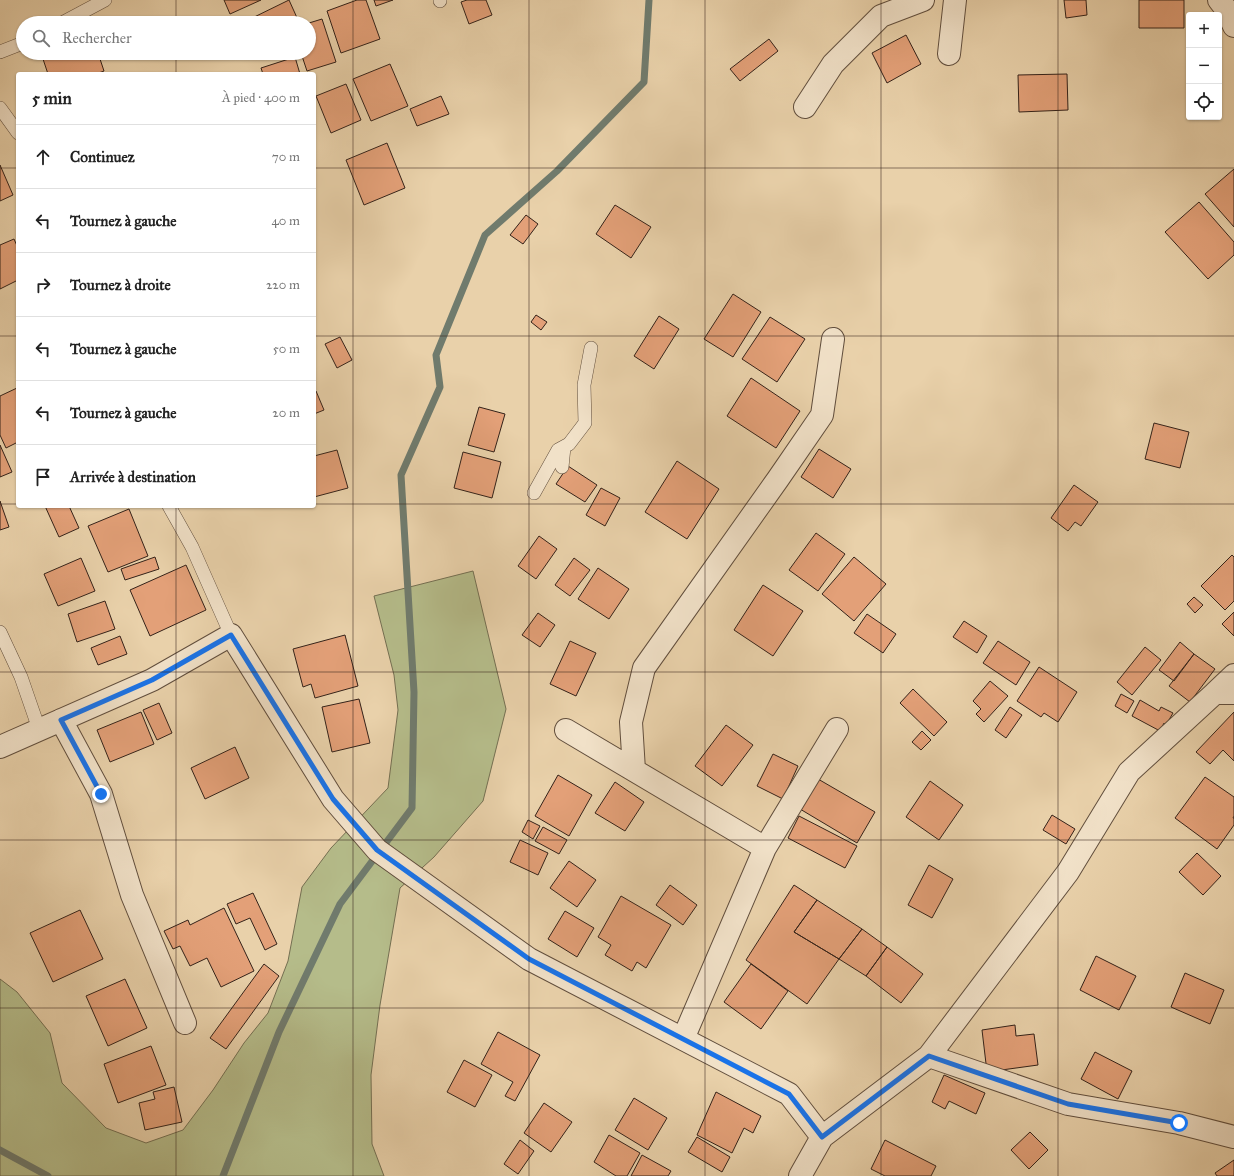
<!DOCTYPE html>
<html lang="fr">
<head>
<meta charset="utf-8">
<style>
  :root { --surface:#fff; --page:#f2f2f2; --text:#222; --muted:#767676; --line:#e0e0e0 }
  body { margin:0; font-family:"IM FELL Great Primer",serif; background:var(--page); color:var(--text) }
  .controls { position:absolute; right:12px; top:12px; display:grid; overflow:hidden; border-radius:4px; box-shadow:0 1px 3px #0004 }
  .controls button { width:36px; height:36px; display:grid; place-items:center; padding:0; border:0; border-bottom:1px solid var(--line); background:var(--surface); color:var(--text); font:20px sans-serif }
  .stop { position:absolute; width:12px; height:12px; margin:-9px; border:3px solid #1a73e8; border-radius:50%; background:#fff }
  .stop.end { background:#1a73e8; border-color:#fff; box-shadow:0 1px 4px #0008 }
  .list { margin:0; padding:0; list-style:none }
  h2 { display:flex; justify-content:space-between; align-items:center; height:52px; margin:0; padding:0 16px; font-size:17px }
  h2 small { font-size:13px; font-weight:400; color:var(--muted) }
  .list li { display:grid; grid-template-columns:26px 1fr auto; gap:12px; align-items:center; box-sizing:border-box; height:64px; padding:0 16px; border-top:1px solid var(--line) }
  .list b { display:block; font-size:15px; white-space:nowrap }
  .list em { font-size:13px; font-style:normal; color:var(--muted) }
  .icon { flex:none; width:22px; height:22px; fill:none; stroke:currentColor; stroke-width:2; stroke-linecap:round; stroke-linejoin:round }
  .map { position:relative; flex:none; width:1234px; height:1176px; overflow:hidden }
  .search { position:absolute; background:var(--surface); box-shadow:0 1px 3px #0004; left:16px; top:16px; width:300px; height:44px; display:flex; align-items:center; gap:10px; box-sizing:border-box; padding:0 14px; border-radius:22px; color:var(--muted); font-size:15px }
  .panel { position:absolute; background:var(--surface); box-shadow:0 1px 3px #0004; left:16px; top:72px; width:300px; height:436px; border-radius:4px }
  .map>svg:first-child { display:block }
  .green { fill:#b5bc8a; stroke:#746f52 }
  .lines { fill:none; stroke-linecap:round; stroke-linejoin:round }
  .stream { stroke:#707b6d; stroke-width:7 }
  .building { fill:#e3a078; stroke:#342219 }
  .lane-casing { stroke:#614e3d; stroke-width:14 }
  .street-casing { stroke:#614e3d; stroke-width:24 }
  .lane { stroke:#f1e1c8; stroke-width:13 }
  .street { stroke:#f1e1c8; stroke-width:22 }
  .route { stroke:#1a73e8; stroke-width:5 }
  .grid { fill:none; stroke:#342219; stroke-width:1; stroke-opacity:0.55 }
</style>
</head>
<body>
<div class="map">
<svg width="1234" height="1176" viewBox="0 0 1234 1176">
  <rect width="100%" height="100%" fill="#e9d1aa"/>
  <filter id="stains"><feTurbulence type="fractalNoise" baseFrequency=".005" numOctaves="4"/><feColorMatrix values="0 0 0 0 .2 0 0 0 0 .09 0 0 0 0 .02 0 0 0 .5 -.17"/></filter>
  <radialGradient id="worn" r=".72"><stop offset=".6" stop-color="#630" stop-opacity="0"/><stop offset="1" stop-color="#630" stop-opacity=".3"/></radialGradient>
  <path class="green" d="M473,571L506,709L483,801L434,857L400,888L380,1005L371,1075L372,1144L384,1176H0V979L17,992L50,1033L62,1083L106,1128L146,1143L183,1130L213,1090L244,1043L268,1013L288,961L302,887L331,848L388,788L398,710L394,675L374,596Z"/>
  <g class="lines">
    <path class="stream" d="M0,1150L48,1176
      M223,1176L279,1032L340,904L412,808L414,692L401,475L440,387L436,355L485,235L557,171L644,82L649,0"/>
  </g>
  <path class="building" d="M224,0H261L230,14Z
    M289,0L298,20L293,23H242Z
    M357,0H366L380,39L341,53L327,11Z
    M374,0H393L376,6Z
    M467,0H486L492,15L469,24L461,2Z
    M1064,0H1086L1087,15L1066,18Z
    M1139,0H1184V28H1139Z
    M322,19L336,62L307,71L301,53H309V23Z
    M906,35L921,64L887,83L872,53Z
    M769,39L778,51L740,81L730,69Z
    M41,53H98L104,71L96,74H48Z
    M295,57L300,74H263L261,68Z
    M390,64L408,106L371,121L353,79Z
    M1067,74L1068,110L1019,112L1018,75Z
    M346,84L361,120L331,133L316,96Z
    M441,96L449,114L417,126L410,109Z
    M387,143L405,188L364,205L346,160Z
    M0,165L13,195L0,201Z
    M1234,169V227L1205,194Z
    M1199,202L1234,242V255L1208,279L1165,232Z
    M615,205L651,227L631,258L596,234Z
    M526,215L538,224L523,244L510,235Z
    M14,239L18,248V280L0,289V245Z
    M733,294L761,312L733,357L704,339Z
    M536,315L547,322L541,330L531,322Z
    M659,316L679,329L654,369L634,356Z
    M770,317L805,339L777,382L742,359Z
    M340,337L352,360L337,368L325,344Z
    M751,378L800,411L776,448L727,416Z
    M17,388L18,391V442L6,448L0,435V396Z
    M316,391L324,410L314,414V392Z
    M479,407L505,414L494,452L468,445Z
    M1154,423L1189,432L1180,468L1145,459Z
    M0,445L12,472L0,477Z
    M819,449L851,469L833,498L801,477Z
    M337,450L348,488L314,497V456Z
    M463,452L501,462L492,498L454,488Z
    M677,461L719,489L687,539L645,512Z
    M568,466L597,485L585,502L556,484Z
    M1074,485L1098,502L1081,526L1075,522L1068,531L1051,518Z
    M601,488L620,498L605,526L586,515Z
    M0,501L9,527L0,530Z
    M45,506H69L79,528L59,537Z
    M129,509L148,556L108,572L88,526Z
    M816,533L845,554L818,591L789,570Z
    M539,536L557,549L536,579L518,566Z
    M1232,555L1234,557V601L1225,610L1201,586Z
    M155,557L159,569L125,580L121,569Z
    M854,557L886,584L854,621L822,594Z
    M81,558L95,591L58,606L44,574Z
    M574,558L590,570L570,596L555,585Z
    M186,565L206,610L150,636L130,590Z
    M598,568L629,589L609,619L578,599Z
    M763,585L803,611L773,656L734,630Z
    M1194,597L1203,605L1195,613L1187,604Z
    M105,601L115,629L77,642L68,614Z
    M1234,612V636L1222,624Z
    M538,613L555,625L540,647L522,635Z
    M867,614L896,634L883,653L854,633Z
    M964,621L987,636L977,653L953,637Z
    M345,635L358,686L315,698L311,684L303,687L293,649Z
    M120,636L127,654L98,665L91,648Z
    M570,641L596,653L576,696L550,684Z
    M998,641L1030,662L1016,685L983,663Z
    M1180,642L1194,654L1174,681L1159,670Z
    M1145,647L1161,660L1132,695L1117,682Z
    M1194,654L1215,669L1190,702L1169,686Z
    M1039,667L1077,692L1058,722L1044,713L1041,717L1017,701Z
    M990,681L1008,696L984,722L976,714L981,709L973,701Z
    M913,689L947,722L934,736L900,703Z
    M1121,694L1134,701L1127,713L1115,706Z
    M359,699L370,743L332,752L322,707Z
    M1140,700L1159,711L1161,707L1173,713L1166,725L1164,723L1160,731L1132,716Z
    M159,703L172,733L157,740L143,710Z
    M1010,707L1022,715L1006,738L995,730Z
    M141,712L154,744L110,762L97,730Z
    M1234,712V761L1223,750L1210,764L1196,752Z
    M726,725L753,745L722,786L695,766Z
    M922,731L931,740L921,750L912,742Z
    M235,747L249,778L205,799L191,768Z
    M773,754L798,766L783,799L757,786Z
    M558,775L592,795L569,836L535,816Z
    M1205,777L1234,797V816L1233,818H1234V825L1217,849L1175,818Z
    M818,779L875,812L857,843L800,809Z
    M930,781L963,805L939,840L906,817Z
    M615,782L644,802L625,831L595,813Z
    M1052,815L1075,829L1066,844L1043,830Z
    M799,816L857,846L845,868L788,838Z
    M528,820L540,826L533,839L522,832Z
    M543,827L567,840L559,854L535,841Z
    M520,840L548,853L538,875L510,862Z
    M1197,853L1221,876L1203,895L1179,872Z
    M569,861L596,880L577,907L550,888Z
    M929,865L953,879L932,918L908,905Z
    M670,885L697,905L683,925L656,905Z
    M794,885L817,900L794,932L839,959L807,1004L746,960Z
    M253,893L277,944L265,950L250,918L236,924L227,904Z
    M621,896L671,925L646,968L637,962L632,971L605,955L611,945L598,937Z
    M817,900L862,929L839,959L794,932Z
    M224,908L254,971L221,987L207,958L190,966L180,946L173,949L164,931L188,920L190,925Z
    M80,910L103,959L53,982L30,933Z
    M565,911L594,928L577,957L548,939Z
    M862,929L887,947L866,976L839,959Z
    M887,947L923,974L901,1003L866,976Z
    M1096,956L1136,976L1119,1010L1080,990Z
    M264,964L279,976L226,1049L210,1038Z
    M751,964L788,991L761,1029L724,1002Z
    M1185,973L1224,990L1210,1024L1171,1007Z
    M125,979L147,1028L108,1046L86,996Z
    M1015,1025L1016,1036L1034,1034L1038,1065L987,1072L982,1030Z
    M498,1032L540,1055L515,1101L505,1096L513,1082L481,1064Z
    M151,1046L166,1085L118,1103L104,1064Z
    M1095,1052L1132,1071L1118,1099L1081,1079Z
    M464,1060L492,1075L475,1107L447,1092Z
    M944,1075L985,1093L976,1114L949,1101L945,1109L932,1102Z
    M174,1087L182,1122L145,1130L139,1103L155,1099L153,1092Z
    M716,1092L761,1116L753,1133L744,1128L732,1153L697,1135Z
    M634,1098L667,1118L648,1150L615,1130Z
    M544,1103L572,1122L551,1152L524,1133Z
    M1030,1132L1048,1150L1029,1169L1011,1150Z
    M609,1135L640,1153L627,1176H616L594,1162Z
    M697,1137L730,1157L722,1172L688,1152Z
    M520,1140L534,1151L518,1174L504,1164Z
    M885,1140L936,1166L931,1176H885L871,1169Z
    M642,1155L671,1171L668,1176H631Z
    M1234,1160V1176H1217L1215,1173Z"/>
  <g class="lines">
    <defs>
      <path id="lane" d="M440,0V1
        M62,23L105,0
        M0,52L23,43
        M0,108L18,133
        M562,467L564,447
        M534,493L558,450L569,444L585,423L584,385L591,348
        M169,506L192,547L231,635
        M0,632L21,677L39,729"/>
      <path id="street" d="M1219,0L1226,9L1234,26
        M949,54L955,0
        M805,107L833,64L881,16L923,0
        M1215,693L1234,675
        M61,720L101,794L132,895L185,1023
        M566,730L765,848L683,1039
        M0,747L152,680L231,635L333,799L377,850L529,959L789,1094L822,1137
        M634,770L631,722L644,668L778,479L822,415L833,339
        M765,848L837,729
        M929,1056L1068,1104L1179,1123L1234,1137
        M800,1176L822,1137L929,1056L1068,872L1129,772L1215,693H1234"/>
    </defs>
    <use href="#lane" class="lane-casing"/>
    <use href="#street" class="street-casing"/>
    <use href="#lane" class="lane"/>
    <use href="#street" class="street"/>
  </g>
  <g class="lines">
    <path class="route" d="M101,794L61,720L152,680L231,635L333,799L377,850L529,959L789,1094L822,1137L929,1056L1068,1104L1179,1123"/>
  </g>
  <path class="grid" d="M176,0V23M353,0V1176M529,0V1176M705,0V1176M881,0V1176M1058,0V1176M176,53V74M0,168H18M314,168H1234M0,336H18M314,336H1234M0,504H18M314,504H1234M176,506V1176M0,672H1234M0,840H1234M0,1008H1234"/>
  <rect width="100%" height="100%" filter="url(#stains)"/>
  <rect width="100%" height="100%" fill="url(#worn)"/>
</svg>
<div class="controls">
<button>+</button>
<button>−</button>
<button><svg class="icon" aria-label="locate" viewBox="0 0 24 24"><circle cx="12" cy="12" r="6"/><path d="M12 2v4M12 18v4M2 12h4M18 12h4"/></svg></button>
</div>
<div class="stop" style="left:1179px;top:1123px"></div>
<div class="stop end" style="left:101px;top:794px"></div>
<div class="search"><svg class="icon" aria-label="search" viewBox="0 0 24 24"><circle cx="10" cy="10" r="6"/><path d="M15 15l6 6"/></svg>Rechercher</div>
<section class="panel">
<h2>5 min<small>À pied · 400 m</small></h2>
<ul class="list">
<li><svg class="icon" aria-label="ahead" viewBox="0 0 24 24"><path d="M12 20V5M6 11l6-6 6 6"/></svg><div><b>Continuez</b></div><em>70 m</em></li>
<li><svg class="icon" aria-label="left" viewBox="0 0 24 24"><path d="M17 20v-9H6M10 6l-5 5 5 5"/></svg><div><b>Tournez à gauche</b></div><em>40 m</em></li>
<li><svg class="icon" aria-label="right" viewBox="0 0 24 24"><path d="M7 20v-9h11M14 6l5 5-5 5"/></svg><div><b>Tournez à droite</b></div><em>220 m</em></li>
<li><svg class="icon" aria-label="left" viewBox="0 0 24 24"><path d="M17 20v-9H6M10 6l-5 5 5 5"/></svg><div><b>Tournez à gauche</b></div><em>50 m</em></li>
<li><svg class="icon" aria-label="left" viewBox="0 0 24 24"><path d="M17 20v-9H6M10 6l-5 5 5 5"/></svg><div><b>Tournez à gauche</b></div><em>20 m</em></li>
<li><svg class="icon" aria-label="arrive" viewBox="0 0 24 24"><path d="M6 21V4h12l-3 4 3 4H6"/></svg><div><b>Arrivée à destination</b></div></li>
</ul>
</section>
</div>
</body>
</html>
